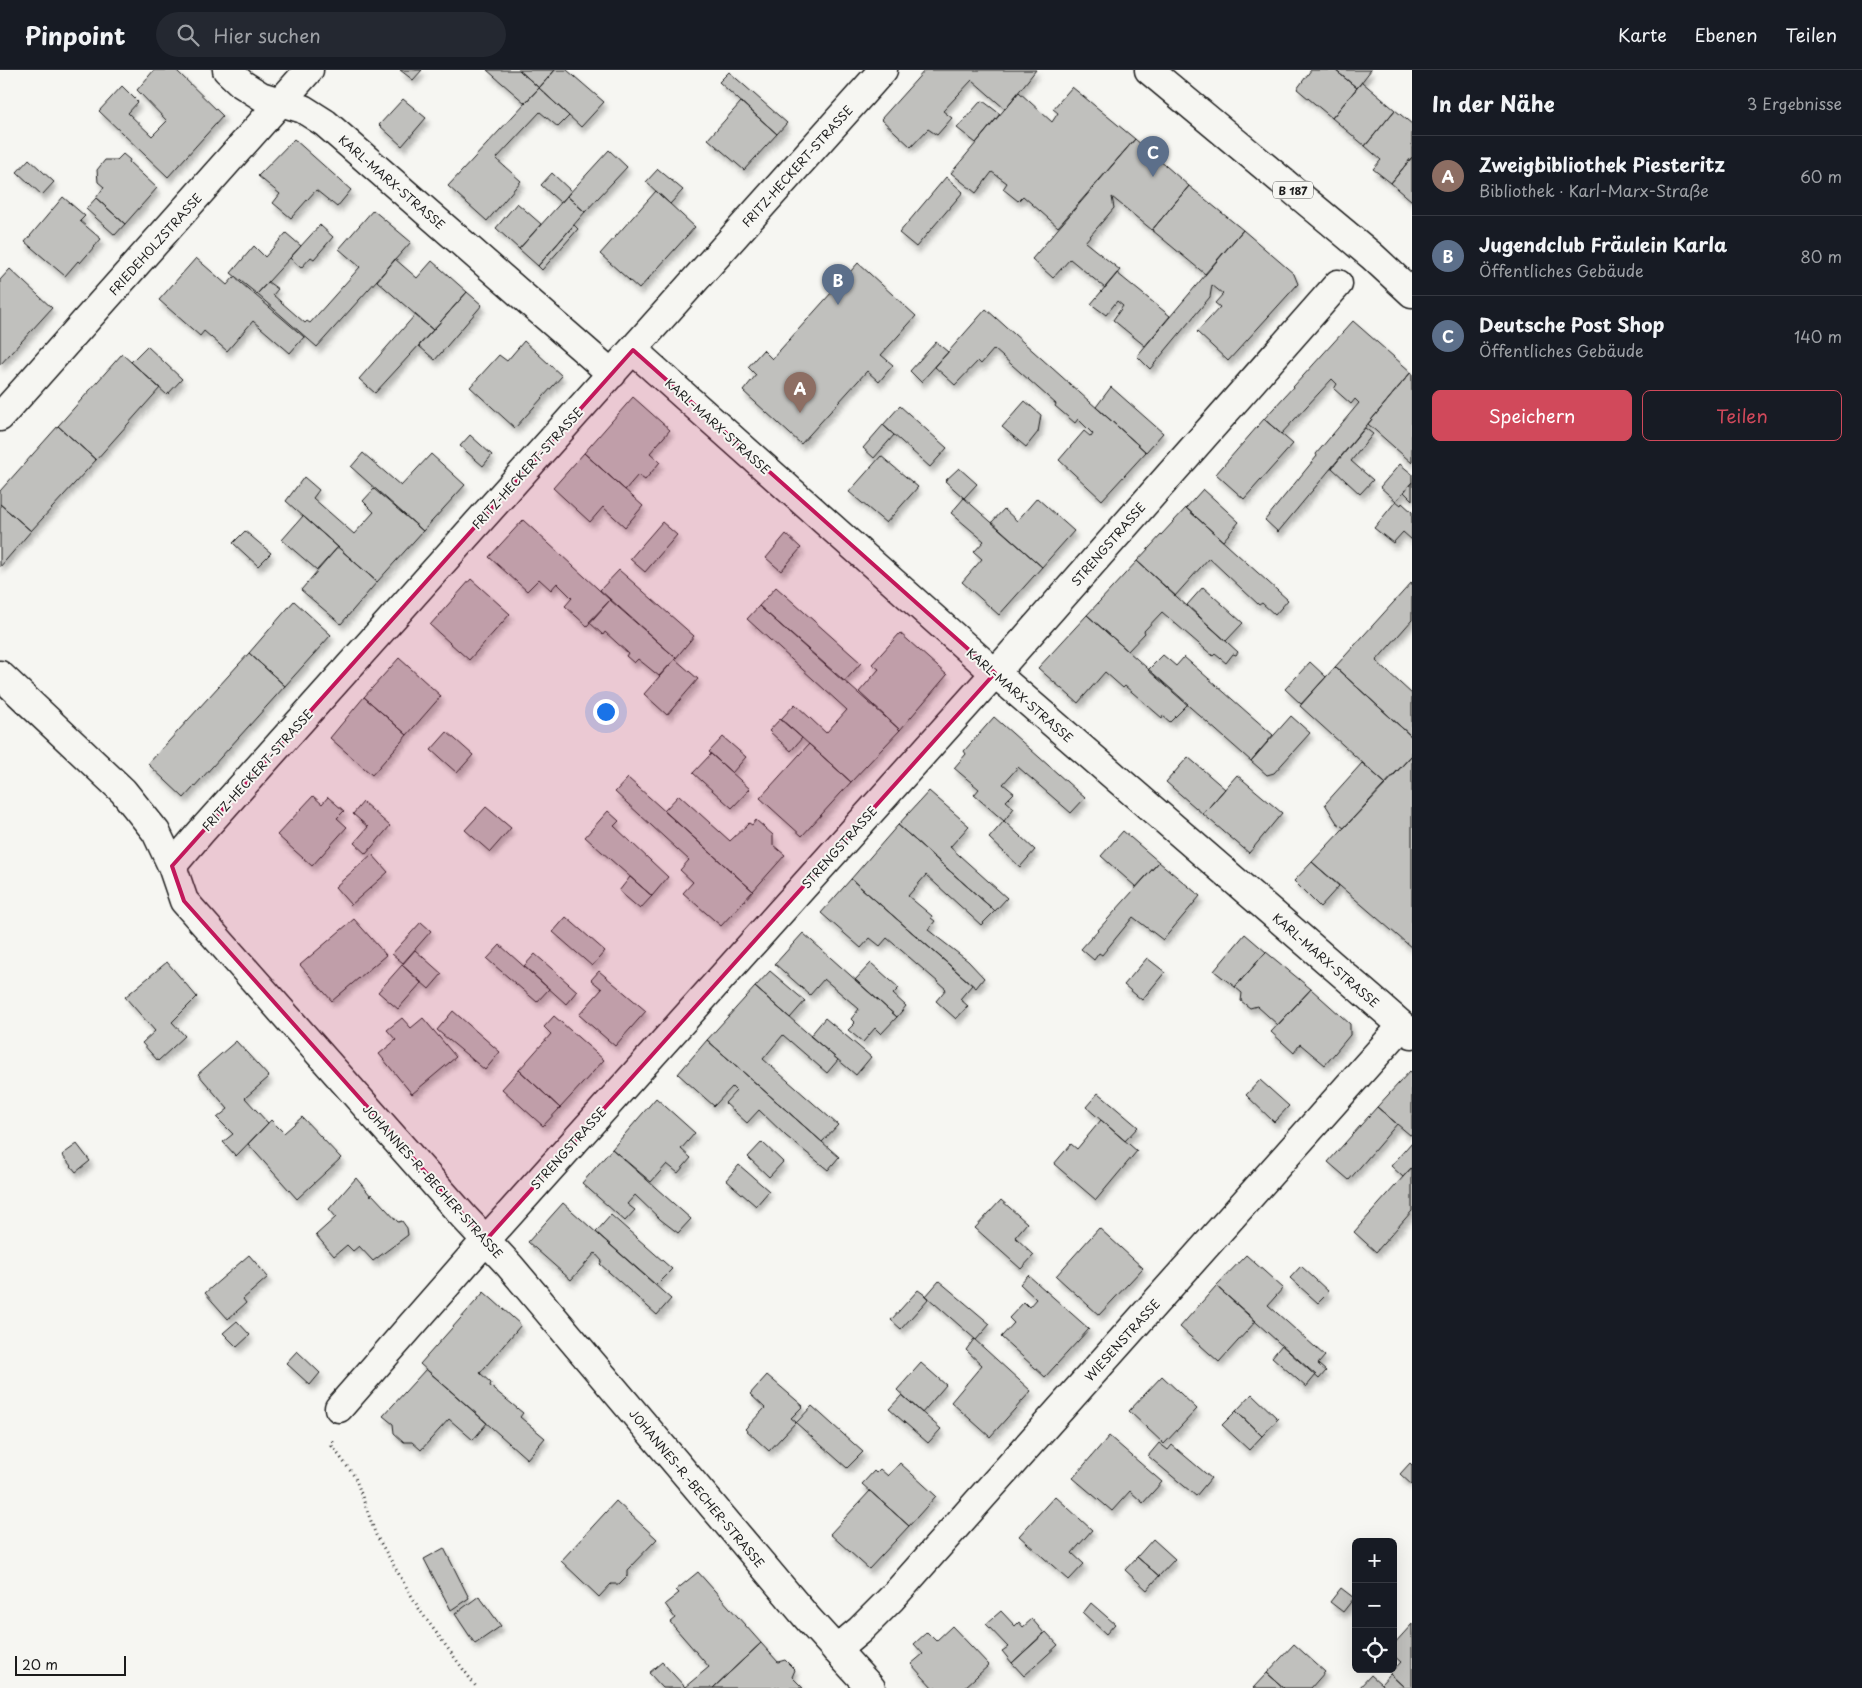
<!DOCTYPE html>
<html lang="de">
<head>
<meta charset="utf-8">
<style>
  :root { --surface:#171b24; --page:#242831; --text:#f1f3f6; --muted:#9ea1a6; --line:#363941; --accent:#d1495b }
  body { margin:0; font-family:"Playpen Sans",sans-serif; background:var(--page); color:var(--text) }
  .controls { position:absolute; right:15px; bottom:15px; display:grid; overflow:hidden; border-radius:8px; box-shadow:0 5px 20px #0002 }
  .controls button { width:45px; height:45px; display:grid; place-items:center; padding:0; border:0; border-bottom:1px solid var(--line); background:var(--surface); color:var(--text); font:25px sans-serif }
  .scale { position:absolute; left:15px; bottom:12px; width:111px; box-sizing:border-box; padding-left:5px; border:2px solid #1c1c1c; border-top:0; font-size:14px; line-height:18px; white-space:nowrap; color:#1c1c1c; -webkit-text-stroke:4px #f6f6f2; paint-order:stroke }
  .you { position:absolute; left:605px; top:641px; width:18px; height:18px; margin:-12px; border:4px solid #fff; border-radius:50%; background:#1a73e8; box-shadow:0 0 0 8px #1a73e833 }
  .badge { display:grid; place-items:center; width:32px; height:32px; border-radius:50%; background:var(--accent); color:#fff; font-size:16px; font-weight:700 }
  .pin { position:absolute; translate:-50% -41px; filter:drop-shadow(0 1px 2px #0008) }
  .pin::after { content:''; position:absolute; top:26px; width:18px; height:15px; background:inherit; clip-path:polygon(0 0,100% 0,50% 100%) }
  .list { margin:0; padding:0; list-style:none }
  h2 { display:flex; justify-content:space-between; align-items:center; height:65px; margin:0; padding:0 20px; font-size:21px }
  h2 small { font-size:16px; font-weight:400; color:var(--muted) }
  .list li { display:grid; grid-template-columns:32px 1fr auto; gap:15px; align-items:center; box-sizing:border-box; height:80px; padding:0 20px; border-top:1px solid var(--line) }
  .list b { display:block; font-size:19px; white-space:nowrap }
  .list p { margin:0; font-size:16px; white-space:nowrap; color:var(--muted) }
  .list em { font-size:16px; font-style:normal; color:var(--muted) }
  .actions { display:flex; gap:10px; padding:15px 20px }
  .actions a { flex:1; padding:11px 0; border:1px solid var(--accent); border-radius:8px; text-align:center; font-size:18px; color:var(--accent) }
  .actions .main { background:var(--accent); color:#fff }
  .icon { flex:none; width:28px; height:28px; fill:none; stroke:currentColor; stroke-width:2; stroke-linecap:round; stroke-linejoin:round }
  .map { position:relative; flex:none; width:1412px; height:1618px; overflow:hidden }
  header { display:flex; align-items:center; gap:30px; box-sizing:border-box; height:70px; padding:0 25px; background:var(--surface); border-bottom:1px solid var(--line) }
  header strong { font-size:24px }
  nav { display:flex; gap:28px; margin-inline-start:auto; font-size:18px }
  .search { width:350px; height:45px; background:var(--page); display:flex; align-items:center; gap:12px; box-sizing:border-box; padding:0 18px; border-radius:28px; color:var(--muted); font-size:19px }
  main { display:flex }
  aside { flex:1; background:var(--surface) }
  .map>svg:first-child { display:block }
  .building { fill:#c0c0bd; stroke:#1c1c1c; filter:url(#shadow) }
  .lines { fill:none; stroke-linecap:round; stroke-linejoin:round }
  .minor-casing { stroke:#1c1c1c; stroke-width:31 }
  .primary-casing { stroke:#1c1c1c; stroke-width:31 }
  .path { stroke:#1c1c1c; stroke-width:3; stroke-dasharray:1 4; stroke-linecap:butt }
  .minor { stroke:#f6f6f2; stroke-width:28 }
  .primary { stroke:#f6f6f2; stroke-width:28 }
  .marked { fill:#c2185b; fill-opacity:0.2; stroke:#c2185b; stroke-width:4; stroke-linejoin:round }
  .labels { text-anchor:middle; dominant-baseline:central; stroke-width:4; stroke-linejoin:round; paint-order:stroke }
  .shield { fill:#f6f6f2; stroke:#5d5d5c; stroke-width:1 }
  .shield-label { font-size:11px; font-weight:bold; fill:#1c1c1c }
  .street-label { font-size:12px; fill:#1c1c1c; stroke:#f6f6f2 }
</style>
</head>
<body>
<header>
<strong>Pinpoint</strong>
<div class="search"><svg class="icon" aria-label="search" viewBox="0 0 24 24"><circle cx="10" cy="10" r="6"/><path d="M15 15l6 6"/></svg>Hier suchen</div>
<nav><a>Karte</a><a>Ebenen</a><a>Teilen</a></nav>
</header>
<main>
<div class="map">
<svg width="1412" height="1618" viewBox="0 0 1412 1618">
  <defs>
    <filter id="shadow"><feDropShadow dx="3" dy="5.5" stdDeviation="2.5" flood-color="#0004"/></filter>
  </defs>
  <rect width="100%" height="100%" fill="#f6f6f2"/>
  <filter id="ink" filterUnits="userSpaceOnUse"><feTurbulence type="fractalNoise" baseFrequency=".02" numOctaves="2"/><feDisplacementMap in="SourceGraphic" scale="10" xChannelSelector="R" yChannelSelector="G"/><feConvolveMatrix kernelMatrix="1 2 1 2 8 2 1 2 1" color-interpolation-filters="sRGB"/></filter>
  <g filter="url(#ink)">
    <path class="building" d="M154,0H176L223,46L168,107L99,41L122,16L138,32L128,43L152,66L167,51L137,20Z
      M400,0H422L413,10Z
      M487,0H519L539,18L525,33Z
      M519,0H555L539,18Z
      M555,0H567L604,32L581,57L539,18Z
      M925,0H1036L1005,39L972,10L943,41L952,48L937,65L928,59L911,77L881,49Z
      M1311,0H1335L1357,18L1332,48L1297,19Z
      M1335,0H1371L1357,18Z
      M729,2L787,53L777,64L719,12Z
      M1362,12L1395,40L1365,76L1332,48Z
      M1072,17L1135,69L1058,157L1023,126L1018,131L1003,119L1007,113L992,102L976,123L951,103L1019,22L1052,52L1058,43L1053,39Z
      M539,18L569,46L558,57L540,42L496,89L521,111L487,151L448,116Z
      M403,29L426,48L402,76L379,55Z
      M983,31L1000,44L976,73L957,58L980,32Z
      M741,32L777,64L744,100L708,69Z
      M1395,40L1412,54V87L1391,113L1373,99L1381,90L1365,76Z
      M294,69L351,120L337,137L316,120L291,148L273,133L280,124L258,106Z
      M1135,69L1189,116L1152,160L1112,127L1114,138L1085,172L1120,200L1105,218L1070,189L1053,208L1032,189Z
      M609,80L627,97L585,142L567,126Z
      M123,84L130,90L129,92L157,118L125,154L96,128L104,117L98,112L97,100L105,90H117Z
      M1412,87V131L1391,113Z
      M29,89L54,112L42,125L17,102Z
      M658,99L683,120L670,134L646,112Z
      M552,103L571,121L561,133L541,115Z
      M946,107L963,122L916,177L899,163Z
      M1189,116L1243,160L1205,204L1152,160Z
      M656,121L695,157L639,219L600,184Z
      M567,126L585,142L538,196L519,179Z
      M63,127L85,146L80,151L101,169L80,193L78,191L65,206L25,172Z
      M96,128L125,154L115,165L86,139Z
      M517,133L541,154L519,179L496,158Z
      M373,140L411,172L317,277L257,224L268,212L278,219L273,225L305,253L307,251L310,253L360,197L339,179Z
      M320,155L333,167L314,189L311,187L301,198L290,188Z
      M574,155L578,159L542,200L538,196Z
      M1243,160L1294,204L1298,214L1228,291L1197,262L1220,237L1215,233L1223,224L1212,215L1210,227L1150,299L1137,286Z
      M286,163L301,176L257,224L231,203L254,176L265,187Z
      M196,188L227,215L234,207L304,267L290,283L253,251L227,281L204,261L200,266L159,230Z
      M395,189L417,208L432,191L467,222L433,260L377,211Z
      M858,193L916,246L881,285L893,295L879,312L867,301L801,374L743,321L756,305L748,297L763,280L772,289Z
      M10,199L52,238L0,295V210Z
      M1117,203L1170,246L1145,276L1113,250L1123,236L1117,231L1106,245L1091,234Z
      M467,222L482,235L435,290L419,276Z
      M986,239L1146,382L1102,430L1059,390L1084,361L1091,367L1093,364L1078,349L1075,353L1055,336L1056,334L994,279L981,294L978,291L955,315L935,297Z
      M415,245L433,260L375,323L359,309Z
      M1353,251L1411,302L1278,462L1265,450L1317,386L1316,384L1359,333L1355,329L1351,334L1334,319L1337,314L1332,309L1281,364L1264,349Z
      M524,271L562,306L515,358L470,317L499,285L507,291Z
      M936,272L948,282L921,312L910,301Z
      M147,276L182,309L167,325L131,292Z
      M122,284L160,318L96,390L58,356Z
      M1411,302L1412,303V393L1368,354Z
      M1111,317L1163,363L1146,382L1096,337Z
      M633,327L670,360L650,383L660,392L645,410L638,405L625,420L584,383Z
      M1025,331L1041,345L1038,362L1026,377L1002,357Z
      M900,336L947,378L930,397L883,355Z
      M1264,349L1293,374L1244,429L1216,404Z
      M883,355L894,365L874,388L863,378Z
      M58,356L96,390L31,461L0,434V421Z
      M1365,358L1373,364L1351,391L1373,410L1360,424L1332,398Z
      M470,365L492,385L483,396L460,376Z
      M363,383L401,416L431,384L465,415L423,461L351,397Z
      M584,383L643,436L625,457L603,437L590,452L553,418Z
      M881,386L918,417L886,453L849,422Z
      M1400,394L1412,404V412L1396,431L1380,417Z
      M959,398L977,414L964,428L945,411Z
      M304,407L319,420L313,428L354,464L374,442L363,431L374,419L423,461L377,512L286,431Z
      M1412,412V430L1404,422Z
      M1203,419L1239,452L1223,471L1186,438Z
      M964,428L1042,497L999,545L962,512L982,489L974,482L984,471L951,443Z
      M1037,428L1074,461L1042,497L992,452L1004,439L1017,451Z
      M1396,431L1401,435L1402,433L1412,442V470L1403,462L1393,473L1374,458Z
      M0,434L31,461L0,497Z
      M1186,438L1288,530L1275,545L1262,533L1259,535L1209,488L1175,526L1137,491Z
      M303,446L338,477L317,500L282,470Z
      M523,450L610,530L587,556L565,536L572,528L557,513L551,520L539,509L527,521L489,487Z
      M662,452L677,465L645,502L630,489Z
      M245,461L271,483L258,496L233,473Z
      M786,464L801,478L781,501L766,488Z
      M338,477L377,512L341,554L301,520Z
      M1137,491L1238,582L1236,585L1233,584L1226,593L1215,584L1213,586L1162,542L1144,561L1145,563L1128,581L1087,545Z
      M619,500L694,566L676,588L600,520Z
      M471,509L510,544L469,590L430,555Z
      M1412,512V550L1376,591L1412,624V667L1335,597Z
      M776,517L861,593L844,612L759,536Z
      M1203,517L1243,553L1226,571L1187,535Z
      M610,530L676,588L659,606L638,589L634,593L626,586L628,583L605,562L603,565L589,552Z
      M294,531L331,565L285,616L249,583Z
      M759,536L900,660L851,712L781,649L795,634L826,663L847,640L747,549Z
      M1087,545L1188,634L1170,652L1163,646L1162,648L1125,616L1123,618L1105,602L1078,633L1038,598Z
      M900,563L947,605L900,660L859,622L879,599L872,594Z
      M249,583L285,616L184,728L148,694Z
      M1163,585L1176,596L1184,587L1273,665L1251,691L1148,600Z
      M399,588L441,626L407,665L364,627Z
      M675,589L698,609L667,645L644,624Z
      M1310,592L1326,607L1301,634L1285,619Z
      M1335,597L1412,667V685L1386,714L1300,636Z
      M364,627L407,665L372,705L330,668Z
      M1291,646L1310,663L1274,703L1267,705L1251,691Z
      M994,647L1085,728L1071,743L1018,697L1003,714L1014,723L1006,731L1014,738L1004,751L974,725L979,719L954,698L966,684L964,681Z
      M780,649L802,668L791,681L769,661Z
      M447,662L473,685L457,703L431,680Z
      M723,667L746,687L732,703L709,682Z
      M809,674L851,712L802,766L760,728Z
      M711,684L750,719L732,738L693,703Z
      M1412,685V878L1312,792Z
      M1188,687L1225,719L1203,744L1166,712Z
      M1362,693L1386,714L1344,758L1337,753L1325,734Z
      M1237,705L1282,743L1249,783L1203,744Z
      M628,708L753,821L721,856L683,823L693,812L680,800L689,790L615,722Z
      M929,721L969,756L950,777L1007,828L995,841L898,755Z
      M679,725L730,771L749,753L752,755L756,750L773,765V775L785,785L753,821L664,741Z
      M313,726L322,734L328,727L344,741L337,748L347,757L312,796L277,765Z
      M363,732L390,756L366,784L354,773L368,757L353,744Z
      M486,737L511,758L490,782L465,760Z
      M608,741L619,751L614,756L668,807L652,826L585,767Z
      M1004,751L1035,780L1020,797L989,768Z
      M898,755L995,841L981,855L926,805L908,826L932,846L931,848L935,851L928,860L968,891L984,908L976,918L851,809Z
      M1123,761L1159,792L1136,817L1101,786Z
      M372,784L388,802L351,835L335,817Z
      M1159,792L1200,826L1163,870L1133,847L1102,885L1099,883L1094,890L1081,879Z
      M1312,792L1339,816L1320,837L1294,811Z
      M630,807L652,826L640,839L619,821Z
      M851,809L972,915L960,929L968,936L956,949L936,931L946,919L887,868L880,876L870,868L861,878L821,843Z
      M566,847L605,881L592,896L553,862Z
      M354,849L386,885L332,931L300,895Z
      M421,852L431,861L403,893L392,884Z
      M803,863L897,947L881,964L875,958L863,972L848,960L855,953L851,949L859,939L824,909L810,925L775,894Z
      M1245,864L1266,882L1235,917L1214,901Z
      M500,875L549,919L537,932L487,889Z
      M415,880L442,904L429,919L402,895Z
      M1266,882L1311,919L1278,955L1257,936L1250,938L1241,931L1242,923L1235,917Z
      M535,884L577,921L566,934L524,896Z
      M1147,888L1165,902L1142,930L1124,915Z
      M167,892L197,927L172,952L185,966L158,991L142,973L155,961L125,927Z
      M871,893L899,918L893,924L906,936L897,947L855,910Z
      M402,895L421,913L398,939L378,922Z
      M599,901L646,941L615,976L579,945L602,919L591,910Z
      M770,901L805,931L790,948L755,917Z
      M755,917L838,990L827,1003L783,965L763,989L838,1055L822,1072L707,970Z
      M1311,919L1350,954V965L1325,995L1300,974L1294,983L1271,962Z
      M453,941L500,982L485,1000L437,960Z
      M554,946L604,990L560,1038L519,1000L551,964L544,957Z
      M402,948L411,958L423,948L456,987L412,1024L379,984L396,970L387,960Z
      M825,948L871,987L856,1005L810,966Z
      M707,970L839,1087L828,1100L786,1066L759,1040L747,1053L725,1033L736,1021L732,1017L714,1036L678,1004Z
      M236,971L269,1007L245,1028L268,1053L236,1086L223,1072L233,1064L217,1048L228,1039L198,1004Z
      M519,1000L560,1038L543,1056L502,1019Z
      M1410,1001L1412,1003V1064L1410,1065L1377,1037Z
      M1260,1010L1289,1036L1274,1052L1246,1025Z
      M1098,1023L1138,1057L1125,1071L1086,1037Z
      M656,1028L695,1063L681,1079L691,1088L678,1103L667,1094L651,1112L612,1079Z
      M1377,1037L1397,1054L1349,1110L1328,1092Z
      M302,1047L341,1088L297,1129L248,1074L271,1050L284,1063Z
      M1101,1050L1137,1081L1096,1130L1054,1094L1071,1074L1077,1079Z
      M762,1072L783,1092L769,1107L748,1087Z
      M1412,1072V1097L1403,1107L1391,1096Z
      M77,1074L90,1091L76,1102L62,1085Z
      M612,1079L691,1149L678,1163L661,1150L635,1125L627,1134L635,1140L625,1151L582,1113Z
      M739,1095L769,1121L756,1136L726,1110Z
      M1412,1097V1141L1376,1182L1354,1162Z
      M356,1108L371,1126L372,1124L398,1152L402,1151L407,1158L408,1165L373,1191L359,1176L353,1181L347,1175L334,1186L316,1165L336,1147L329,1139Z
      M1001,1130L1027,1153L1015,1167L1034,1185L1021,1199L975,1158Z
      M563,1133L671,1229L657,1245L600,1194L602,1191L595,1183L571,1210L528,1172Z
      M611,1145L672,1199L656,1215L596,1162Z
      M1099,1158L1143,1198L1099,1245L1056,1206Z
      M249,1185L268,1207L243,1229L246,1233L228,1249L205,1223Z
      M1246,1185L1283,1218L1268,1235L1325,1286L1318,1294L1326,1301L1319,1309L1216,1216Z
      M1301,1196L1329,1222L1318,1233L1290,1208Z
      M1028,1205L1089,1259L1045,1307L1001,1267L1014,1253L1009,1248L1024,1232L1029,1237L1036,1229L1020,1214Z
      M939,1211L990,1254L976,1270L926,1226Z
      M1216,1216L1256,1251L1219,1292L1180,1257Z
      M918,1220L929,1228L901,1259L891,1250Z
      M484,1222L521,1255L480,1303L491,1313L490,1316L523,1343L520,1347L545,1368L527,1389L420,1294Z
      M237,1251L250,1265L237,1277L223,1263Z
      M974,1269L1031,1321L990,1367L951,1332L982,1295L966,1280Z
      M1282,1275L1316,1305L1306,1317L1272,1287Z
      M297,1281L320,1303L310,1315L286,1293Z
      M921,1293L946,1315L922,1343L897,1320Z
      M426,1299L487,1353L473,1370L449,1349L421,1380L412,1372H404L394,1363L393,1354L383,1346Z
      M767,1305L803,1336L791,1348L796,1352L769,1381L745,1359L765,1338L750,1324Z
      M1162,1306L1197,1339L1164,1374L1129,1341Z
      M1252,1324L1278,1349L1262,1366L1236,1341Z
      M902,1325L941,1359L928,1373L889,1339Z
      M812,1336L863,1382L847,1398L796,1353Z
      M1236,1341L1262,1366L1249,1380L1222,1355Z
      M1109,1366L1162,1412L1143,1433L1130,1421L1112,1441L1073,1408Z
      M1159,1373L1168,1380L1172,1375L1211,1408L1196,1426L1148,1386Z
      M900,1393L936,1426L909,1456L862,1414L874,1401L876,1403L880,1399L888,1406Z
      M1410,1393L1412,1395V1415L1400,1404Z
      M870,1421L909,1456L869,1499L830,1464Z
      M1055,1426L1092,1460L1072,1483L1084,1494L1069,1510L1019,1466Z
      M616,1431L657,1469L627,1500V1506L619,1514H611L599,1527L561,1491Z
      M1153,1469L1175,1489L1159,1506L1137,1487Z
      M444,1478L469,1528L451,1540L424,1489Z
      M1137,1487L1159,1506L1147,1520L1125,1500Z
      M698,1502L761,1573L713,1618H663L649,1603L662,1592L685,1617L709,1597L670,1552L675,1548L665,1534L679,1523L676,1520Z
      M1341,1518L1354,1528L1343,1542L1330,1532Z
      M479,1526L501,1556L475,1574L455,1544Z
      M1091,1533L1115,1554L1106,1564L1083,1543Z
      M1001,1541L1015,1556L1019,1552L1023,1557L1032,1549L1044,1563L1012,1593L1002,1581L1008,1577L986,1554Z
      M1412,1554V1618H1405L1390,1604L1401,1592L1393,1585V1575Z
      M952,1556L989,1595L964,1618H933L911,1594L923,1584L914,1574L927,1562L936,1571Z
      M1046,1562L1058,1575L1024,1606L1012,1593Z
      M761,1573L778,1592L785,1590L795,1600L792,1607L803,1618H713Z
      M1294,1574L1325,1602L1311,1618H1284L1267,1603Z
      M1267,1603L1284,1618H1253Z
      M1390,1604L1405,1618H1385L1381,1614Z
      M1371,1605L1381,1614L1385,1618H1359Z"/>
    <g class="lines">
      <defs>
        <path id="minor" d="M227,0L242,14L261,26L303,39L325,53L612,304
          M633,280L995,603L1412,964
          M0,347L309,0
          M0,605L123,721L156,762L172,796L184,831L464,1147L509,1195L809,1550L871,1618
          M172,796L201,762L883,0
          M339,1338L486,1170L995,603L1338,214
          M836,1580L860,1560L892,1528L1402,956"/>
        <path id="primary" d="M1149,0L1372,186L1412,223"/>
      </defs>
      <use href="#minor" class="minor-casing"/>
      <use href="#primary" class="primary-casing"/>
      <path class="path" d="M333,1371L332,1376L355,1407L376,1465L421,1542L477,1618"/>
      <use href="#minor" class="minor"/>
      <use href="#primary" class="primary"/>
    </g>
  </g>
  <path class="marked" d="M633,280L995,603L486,1170L184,831L172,796Z"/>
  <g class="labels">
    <rect class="shield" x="1273" y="111.5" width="40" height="17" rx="4"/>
    <g class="shield-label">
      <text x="1293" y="120">B 187</text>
    </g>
    <g class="street-label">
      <text transform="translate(797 96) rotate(-48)">FRITZ-HECKERT-STRASSE</text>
      <text transform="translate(392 112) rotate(41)">KARL-MARX-STRASSE</text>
      <text transform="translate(155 174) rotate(-48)">FRIEDEHOLZSTRASSE</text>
      <text transform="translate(718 356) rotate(42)">KARL-MARX-STRASSE</text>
      <text transform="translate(527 398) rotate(-48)">FRITZ-HECKERT-STRASSE</text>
      <text transform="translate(1108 474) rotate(-49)">STRENGSTRASSE</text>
      <text transform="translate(1020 625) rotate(41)">KARL-MARX-STRASSE</text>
      <text transform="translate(257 700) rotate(-48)">FRITZ-HECKERT-STRASSE</text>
      <text transform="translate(839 777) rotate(-48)">STRENGSTRASSE</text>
      <text transform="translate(1326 890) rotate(41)">KARL-MARX-STRASSE</text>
      <text transform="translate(568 1078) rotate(-48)">STRENGSTRASSE</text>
      <text transform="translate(433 1111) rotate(48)">JOHANNES-R.-BECHER-STRASSE</text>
      <text transform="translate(1122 1270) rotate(-48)">WIESENSTRASSE</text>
      <text transform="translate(697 1418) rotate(50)">JOHANNES-R.-BECHER-STRASSE</text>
    </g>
  </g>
</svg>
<div class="controls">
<button>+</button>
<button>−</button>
<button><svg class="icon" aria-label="locate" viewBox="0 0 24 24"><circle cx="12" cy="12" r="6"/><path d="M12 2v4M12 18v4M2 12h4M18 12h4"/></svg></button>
</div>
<div class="scale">20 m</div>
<div class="you"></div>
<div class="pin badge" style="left:800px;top:343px;background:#8d6e63">A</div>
<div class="pin badge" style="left:838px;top:235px;background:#5c6f8a">B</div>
<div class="pin badge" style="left:1153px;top:107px;background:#5c6f8a">C</div>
</div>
<aside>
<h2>In der Nähe<small>3 Ergebnisse</small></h2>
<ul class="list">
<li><span class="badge" style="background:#8d6e63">A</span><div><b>Zweigbibliothek Piesteritz</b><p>Bibliothek · Karl-Marx-Straße</p></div><em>60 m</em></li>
<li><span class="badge" style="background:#5c6f8a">B</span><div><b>Jugendclub Fräulein Karla</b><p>Öffentliches Gebäude</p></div><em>80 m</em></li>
<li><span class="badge" style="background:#5c6f8a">C</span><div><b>Deutsche Post Shop</b><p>Öffentliches Gebäude</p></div><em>140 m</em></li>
</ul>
<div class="actions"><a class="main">Speichern</a><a>Teilen</a></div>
</aside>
</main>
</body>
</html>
